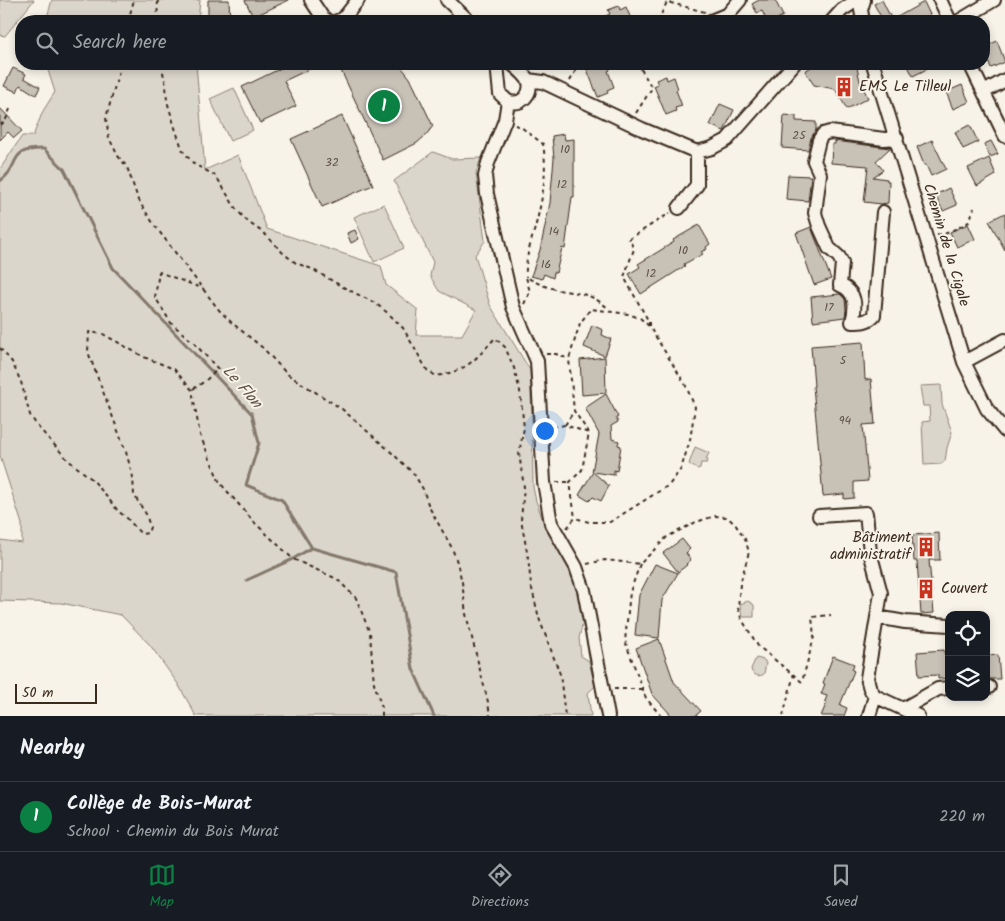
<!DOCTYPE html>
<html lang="en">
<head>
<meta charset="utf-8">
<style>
  :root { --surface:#171b24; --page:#20242c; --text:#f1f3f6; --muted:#9ea1a6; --line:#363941; --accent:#0b8043 }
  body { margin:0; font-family:Kalam,sans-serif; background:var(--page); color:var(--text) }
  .controls { position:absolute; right:15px; bottom:15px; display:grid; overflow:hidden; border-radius:10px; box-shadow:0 2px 8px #0003 }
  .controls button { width:45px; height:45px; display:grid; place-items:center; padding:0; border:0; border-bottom:1px solid var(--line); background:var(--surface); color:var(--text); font:25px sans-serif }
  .scale { position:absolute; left:15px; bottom:12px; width:82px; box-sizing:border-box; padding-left:5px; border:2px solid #3b2a1e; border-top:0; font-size:14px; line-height:18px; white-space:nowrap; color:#3b2a1e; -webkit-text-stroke:4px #f7f3e8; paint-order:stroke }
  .you { position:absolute; left:544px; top:430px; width:18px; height:18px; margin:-12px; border:4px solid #fff; border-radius:50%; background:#1a73e8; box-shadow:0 0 0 8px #1a73e833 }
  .badge { display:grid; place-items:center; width:32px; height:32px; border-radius:50%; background:var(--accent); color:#fff; font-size:16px; font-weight:700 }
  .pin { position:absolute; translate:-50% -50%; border:2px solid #fff; box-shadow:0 1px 5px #0006 }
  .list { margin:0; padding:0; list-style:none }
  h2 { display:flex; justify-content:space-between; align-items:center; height:65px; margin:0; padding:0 20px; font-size:21px }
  h2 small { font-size:16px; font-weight:400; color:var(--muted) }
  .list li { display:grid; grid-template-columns:32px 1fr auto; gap:15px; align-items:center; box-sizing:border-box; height:70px; padding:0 20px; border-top:1px solid var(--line) }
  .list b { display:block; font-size:19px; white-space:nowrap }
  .list p { margin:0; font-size:16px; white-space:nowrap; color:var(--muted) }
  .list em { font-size:16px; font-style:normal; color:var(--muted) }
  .icon { flex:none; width:28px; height:28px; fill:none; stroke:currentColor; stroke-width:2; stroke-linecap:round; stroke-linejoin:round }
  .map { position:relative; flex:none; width:1005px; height:716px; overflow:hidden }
  .search { position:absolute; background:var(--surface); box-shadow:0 2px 8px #0003; left:15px; right:15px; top:15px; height:55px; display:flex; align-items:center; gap:12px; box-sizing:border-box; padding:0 18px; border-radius:20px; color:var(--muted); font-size:19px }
  .sheet { height:135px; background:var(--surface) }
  nav { display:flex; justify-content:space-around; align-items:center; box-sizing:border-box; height:70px; border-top:1px solid var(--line); background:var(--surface); font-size:14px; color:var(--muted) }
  nav a { display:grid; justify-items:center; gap:2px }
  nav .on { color:var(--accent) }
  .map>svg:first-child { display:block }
  .green { fill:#dbd6cb; stroke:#8b8074 }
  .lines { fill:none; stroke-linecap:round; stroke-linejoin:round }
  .stream { stroke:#84786c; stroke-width:3 }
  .building { fill:#c8c1b6; stroke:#3b2a1e }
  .minor-casing { stroke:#3b2a1e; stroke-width:16 }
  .path { stroke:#3b2a1e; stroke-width:2; stroke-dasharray:4 4; stroke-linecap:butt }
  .minor { stroke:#f7f3e8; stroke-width:12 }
  .labels { text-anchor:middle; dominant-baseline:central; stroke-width:4; stroke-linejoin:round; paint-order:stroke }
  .number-label { font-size:12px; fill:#5e5044 }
  .poi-label { font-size:15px; fill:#3b2a1e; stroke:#f7f3e8; text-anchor:start }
  .street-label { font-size:15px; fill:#3b2a1e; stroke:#f7f3e8 }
  .water-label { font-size:16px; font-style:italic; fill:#5f5145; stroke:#f7f3e8 }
</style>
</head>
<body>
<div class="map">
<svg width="1005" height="716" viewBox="0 0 1005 716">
  <rect width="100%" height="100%" fill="#f7f3e8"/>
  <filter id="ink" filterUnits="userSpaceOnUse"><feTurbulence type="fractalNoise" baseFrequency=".02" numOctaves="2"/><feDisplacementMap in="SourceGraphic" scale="10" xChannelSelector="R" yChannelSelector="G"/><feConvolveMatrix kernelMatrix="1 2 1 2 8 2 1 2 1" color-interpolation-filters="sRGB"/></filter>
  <g filter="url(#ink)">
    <path class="green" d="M0,0H34L5,36L0,35Z
      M52,0H200L198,21H46Z
      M46,64H196L205,170L238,155L267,229L381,266L386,285L418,310L416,335H462L476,310L439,291L430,276L433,262L394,181L433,152L452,159L481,158L476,173L485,241L475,255L490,305L530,370L532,416L533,487L536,501L544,523L572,573L576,583L583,622L579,638L581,656L589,661L595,686L588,693L591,716H196L178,684L150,645L121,615L61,603L0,601V540L22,543V524L0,456V169L22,136H33L43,111L55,92Z
      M234,88L253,130L230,141L210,99Z
      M384,204L404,248L374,262L354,217Z
      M941,385L942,404L952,432L947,448L945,461L941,464L924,465L922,422L930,421L929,406H923L920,386Z
      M695,447L709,453L706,459L708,460L707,463H701L700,468L697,469L689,464Z
      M748,601L754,605V617H742L740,604Z
      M756,658L764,660L766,663L764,674C759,677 756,676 752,672L751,669Z"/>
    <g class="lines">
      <path class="stream" d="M0,181C22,166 6,148 44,149L64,169L113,268L252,414L259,443L246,485L282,500L312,548L396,572L413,669L434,716
        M247,580L293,559L311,548"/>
    </g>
    <path class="building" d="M208,0H229L230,21H208Z
      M245,0H289L253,17Z
      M759,0H775L783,16L773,21H767L762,11L757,13L752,4Z
      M882,0L892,20L924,2L933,21H883L874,4Z
      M619,6L620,10L626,7L631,19L624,21H594L610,14L608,10Z
      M997,41L1005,62L991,68L984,50L990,47L989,45Z
      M290,64H320L284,81L296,106L260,123L242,87Z
      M338,64H399L410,78L433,126L426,135L417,143L383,160Z
      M589,64H608L610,70L608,71L614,87L607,90L608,93L598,97L586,67L590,66Z
      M816,64H856L860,81L868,98L847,109L835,89L814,85L805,71Z
      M907,64H937L913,76Z
      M13,68L26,74L24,78L40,87L36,95L20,85L17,92L4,86Z
      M666,76L667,80L674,77L678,89L676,90L682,106L675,108L676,111L666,115L654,86L658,84L656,80Z
      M962,85L969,102L953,109L946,92Z
      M720,104L734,110L724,131L710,125Z
      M0,108L22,131L14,138L8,132L0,140Z
      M784,115L796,116V121L816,122V130L811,138L808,150L782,148Z
      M342,116L373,185L322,207L291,139Z
      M970,125L978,142L963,149L955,132Z
      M564,134L565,140L574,139V197H572L565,249L562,248L556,273L554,272L553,278L544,274L542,279L531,276L540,250L550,203L554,158L552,136Z
      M932,140L946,169L931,176L926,165H924L917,147Z
      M835,141L890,148L876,161L883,170L873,177L887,179V181H889L888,203L881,204L864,202L868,166L831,163L832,144H835Z
      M991,141L998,154L990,157L984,144Z
      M989,158L996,175L977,186L968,168Z
      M788,175L811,176L808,201L786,199Z
      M949,188L957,205L943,211L935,195Z
      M1005,213V250L989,221Z
      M968,224L975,239L957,247L950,232Z
      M699,225L710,244L706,247L707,249L701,252L703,254L684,264L685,266L641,294L629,274L640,267L638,264L674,242L673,240Z
      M811,227L831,279L814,285L796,233Z
      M355,230L359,239L351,243L347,233Z
      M840,294L845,299L846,310L845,317L813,321L811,297Z
      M592,325L603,330L602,335L611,339L605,356L584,347Z
      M863,342L865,380L871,379L875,424L863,425L868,481L854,482V498L844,499V494L823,496L813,386H814L811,346Z
      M605,357L606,393L582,395L580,360Z
      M606,394L618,417L616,418L618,422L611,426L612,439L619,441L618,445L621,446L617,471L614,470V475L592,472L599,434L585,408Z
      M593,472L609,486L601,501L593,497L589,501L579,495Z
      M939,533L940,560H929L934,613L921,614L917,561H914L912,535Z
      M682,539L690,549L686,553L691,560L686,564L687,565L678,572L663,553Z
      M655,564L678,573L662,600L659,638L635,635L639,595Z
      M659,639L674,682L701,711L695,716H672L652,694L636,648Z
      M944,650L945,655L949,654V678L938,679V675L919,676L917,652Z
      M998,655L1000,679H986V656Z
      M833,656L854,664L852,670L854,671L840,705L847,708L844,716H821L827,702L825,701L827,696L821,694L825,684L823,683Z"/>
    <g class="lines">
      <defs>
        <path id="minor" d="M311,0L323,18L328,21
          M447,0L469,21
          M940,0L950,21
          M337,21L343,19L358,0
          M711,21L728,14L740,0
          M832,21L842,10L857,0
          M863,21L861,10L864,0
          M959,21L994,0
          M497,64L500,94C504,97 506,101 510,102C522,105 532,94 529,82C526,75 518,69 512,64
          M873,64L964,362L987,409L1005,431
          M970,64L1005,136
          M528,80L543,82L642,129L697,152L712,148L727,140L794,64
          M984,92L1005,80
          M508,101L505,120L488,163L485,176L487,194L513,307L537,361L544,482L551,523L576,567L584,590L608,716
          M679,208L697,185V152
          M883,212L874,315C868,322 861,322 852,322C856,307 857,292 840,285L842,263L839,257L829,248L819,226L815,213L820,174L814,161L819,140L823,134L830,132L884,139L897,138
          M964,362L1005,340
          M819,516L866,513L870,552L881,593L867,678L870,689L875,696L918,716
          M877,617L905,622L949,625
          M986,687H989
          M903,709L938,689L949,688
          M869,716L875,696"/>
      </defs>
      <use href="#minor" class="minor-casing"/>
      <path class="path" d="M128,21L134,0
        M157,21L158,0
        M658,21L667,2L705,12
        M121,64L106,118L109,138L118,156L127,167L137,196L142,206L155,226L219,310L232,323L263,348L287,374L342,409L391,452L414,474L423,489L429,507L452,548L457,562L462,582L466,614L488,702L490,716
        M161,64L166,85L167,101L176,131L183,151L194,164L216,176L236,209L248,222L265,234L284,254L296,263L312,269L343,287L375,303L389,314L403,328L427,370L436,376C467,371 475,360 495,338L505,347L514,368L520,391L524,428L519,453L524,487L521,520L528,557L531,585L539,618L560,674L565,716
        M570,81L579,64
        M636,113L652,88L638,64
        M0,125L5,122L10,109
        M515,125L521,127L543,144C548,173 542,201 535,228C530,245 525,260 526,277
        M937,235L947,233L969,222L974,208
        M524,304L530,292L526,277C534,281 541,285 548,287C576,296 586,288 610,310
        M649,326V322L624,277L634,249L629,239L670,213
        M0,348L12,362L21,382L30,415L38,427L68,460L93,480L119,512L126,517L141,534L148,533L150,527L146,514L134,495L133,477L126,452L88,352L89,332L103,334L144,357L174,369L192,390L200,435L220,483L255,523L293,559L337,579L356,598L370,633L374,683L382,708V716
        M546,354H556L569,359
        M193,389L205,381L218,369L194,343L171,323L155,297L159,272L204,289
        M565,425L574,411
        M553,427L565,425L589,433
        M556,482H570
        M567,528L575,518L570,482L582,470L589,433L574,411L569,359L580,323L591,309L628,314L640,318L649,326L685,384L695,407L690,440L681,469L669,485L610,522H589L575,518
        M587,564L605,560L640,564L667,537L696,522L715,516L727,517L735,524L745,539L749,552L740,584L738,608L741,618L758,646L802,682L814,637L812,617L831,615
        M640,564L630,592L625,641L646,698L661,716
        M614,689H642
        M783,716L794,674"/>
      <use href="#minor" class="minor"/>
    </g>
  </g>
  <defs>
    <symbol id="building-bare" viewBox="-9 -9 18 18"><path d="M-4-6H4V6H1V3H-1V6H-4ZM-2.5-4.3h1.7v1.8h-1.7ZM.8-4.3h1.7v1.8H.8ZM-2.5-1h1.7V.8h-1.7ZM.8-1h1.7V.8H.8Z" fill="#c8321e" stroke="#f7f3e8" stroke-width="2.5" paint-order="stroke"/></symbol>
  </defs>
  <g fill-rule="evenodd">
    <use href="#building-bare" x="830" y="73" width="28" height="28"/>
    <use href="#building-bare" x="912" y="533" width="28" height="28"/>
    <use href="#building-bare" x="912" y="575" width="28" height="28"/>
  </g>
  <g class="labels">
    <g class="number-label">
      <text x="799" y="135">25</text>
      <text x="565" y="149">10</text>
      <text x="332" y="162">32</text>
      <text x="562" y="184">12</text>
      <text x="554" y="231">14</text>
      <text x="683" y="250">10</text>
      <text x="546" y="264">16</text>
      <text x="651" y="273">12</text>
      <text x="829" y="307">17</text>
      <text x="843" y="360">5</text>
      <text x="845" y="420">94</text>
    </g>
    <g class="poi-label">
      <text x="859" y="87">EMS Le Tilleul</text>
      <text x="911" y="538" text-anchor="end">Bâtiment<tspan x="911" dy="17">administratif</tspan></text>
      <text x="941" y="589">Couvert</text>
    </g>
    <g class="street-label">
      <text transform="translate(946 245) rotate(73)">Chemin de la Cigale</text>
    </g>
    <g class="water-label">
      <text transform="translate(242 387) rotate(49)">Le Flon</text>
    </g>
  </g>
</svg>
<div class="controls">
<button><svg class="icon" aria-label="locate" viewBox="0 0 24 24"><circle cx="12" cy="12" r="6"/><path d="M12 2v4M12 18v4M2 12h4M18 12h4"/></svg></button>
<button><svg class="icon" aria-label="layers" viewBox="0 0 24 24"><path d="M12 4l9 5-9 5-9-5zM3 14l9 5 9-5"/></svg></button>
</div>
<div class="scale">50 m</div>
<div class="you"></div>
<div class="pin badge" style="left:384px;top:106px">1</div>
<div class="search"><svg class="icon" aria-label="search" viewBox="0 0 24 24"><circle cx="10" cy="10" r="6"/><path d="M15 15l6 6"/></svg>Search here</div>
</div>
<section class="sheet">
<h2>Nearby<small></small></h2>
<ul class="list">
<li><span class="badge">1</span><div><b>Collège de Bois-Murat</b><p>School · Chemin du Bois Murat</p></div><em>220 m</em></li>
</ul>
</section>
<nav>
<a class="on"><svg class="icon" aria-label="map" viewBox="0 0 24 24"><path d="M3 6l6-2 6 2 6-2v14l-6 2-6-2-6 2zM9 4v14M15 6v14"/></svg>Map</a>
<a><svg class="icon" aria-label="directions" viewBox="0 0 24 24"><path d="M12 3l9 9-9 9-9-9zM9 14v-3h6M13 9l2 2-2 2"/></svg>Directions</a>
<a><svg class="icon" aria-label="saved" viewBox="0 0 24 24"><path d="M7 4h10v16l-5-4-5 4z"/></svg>Saved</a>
</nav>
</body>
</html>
